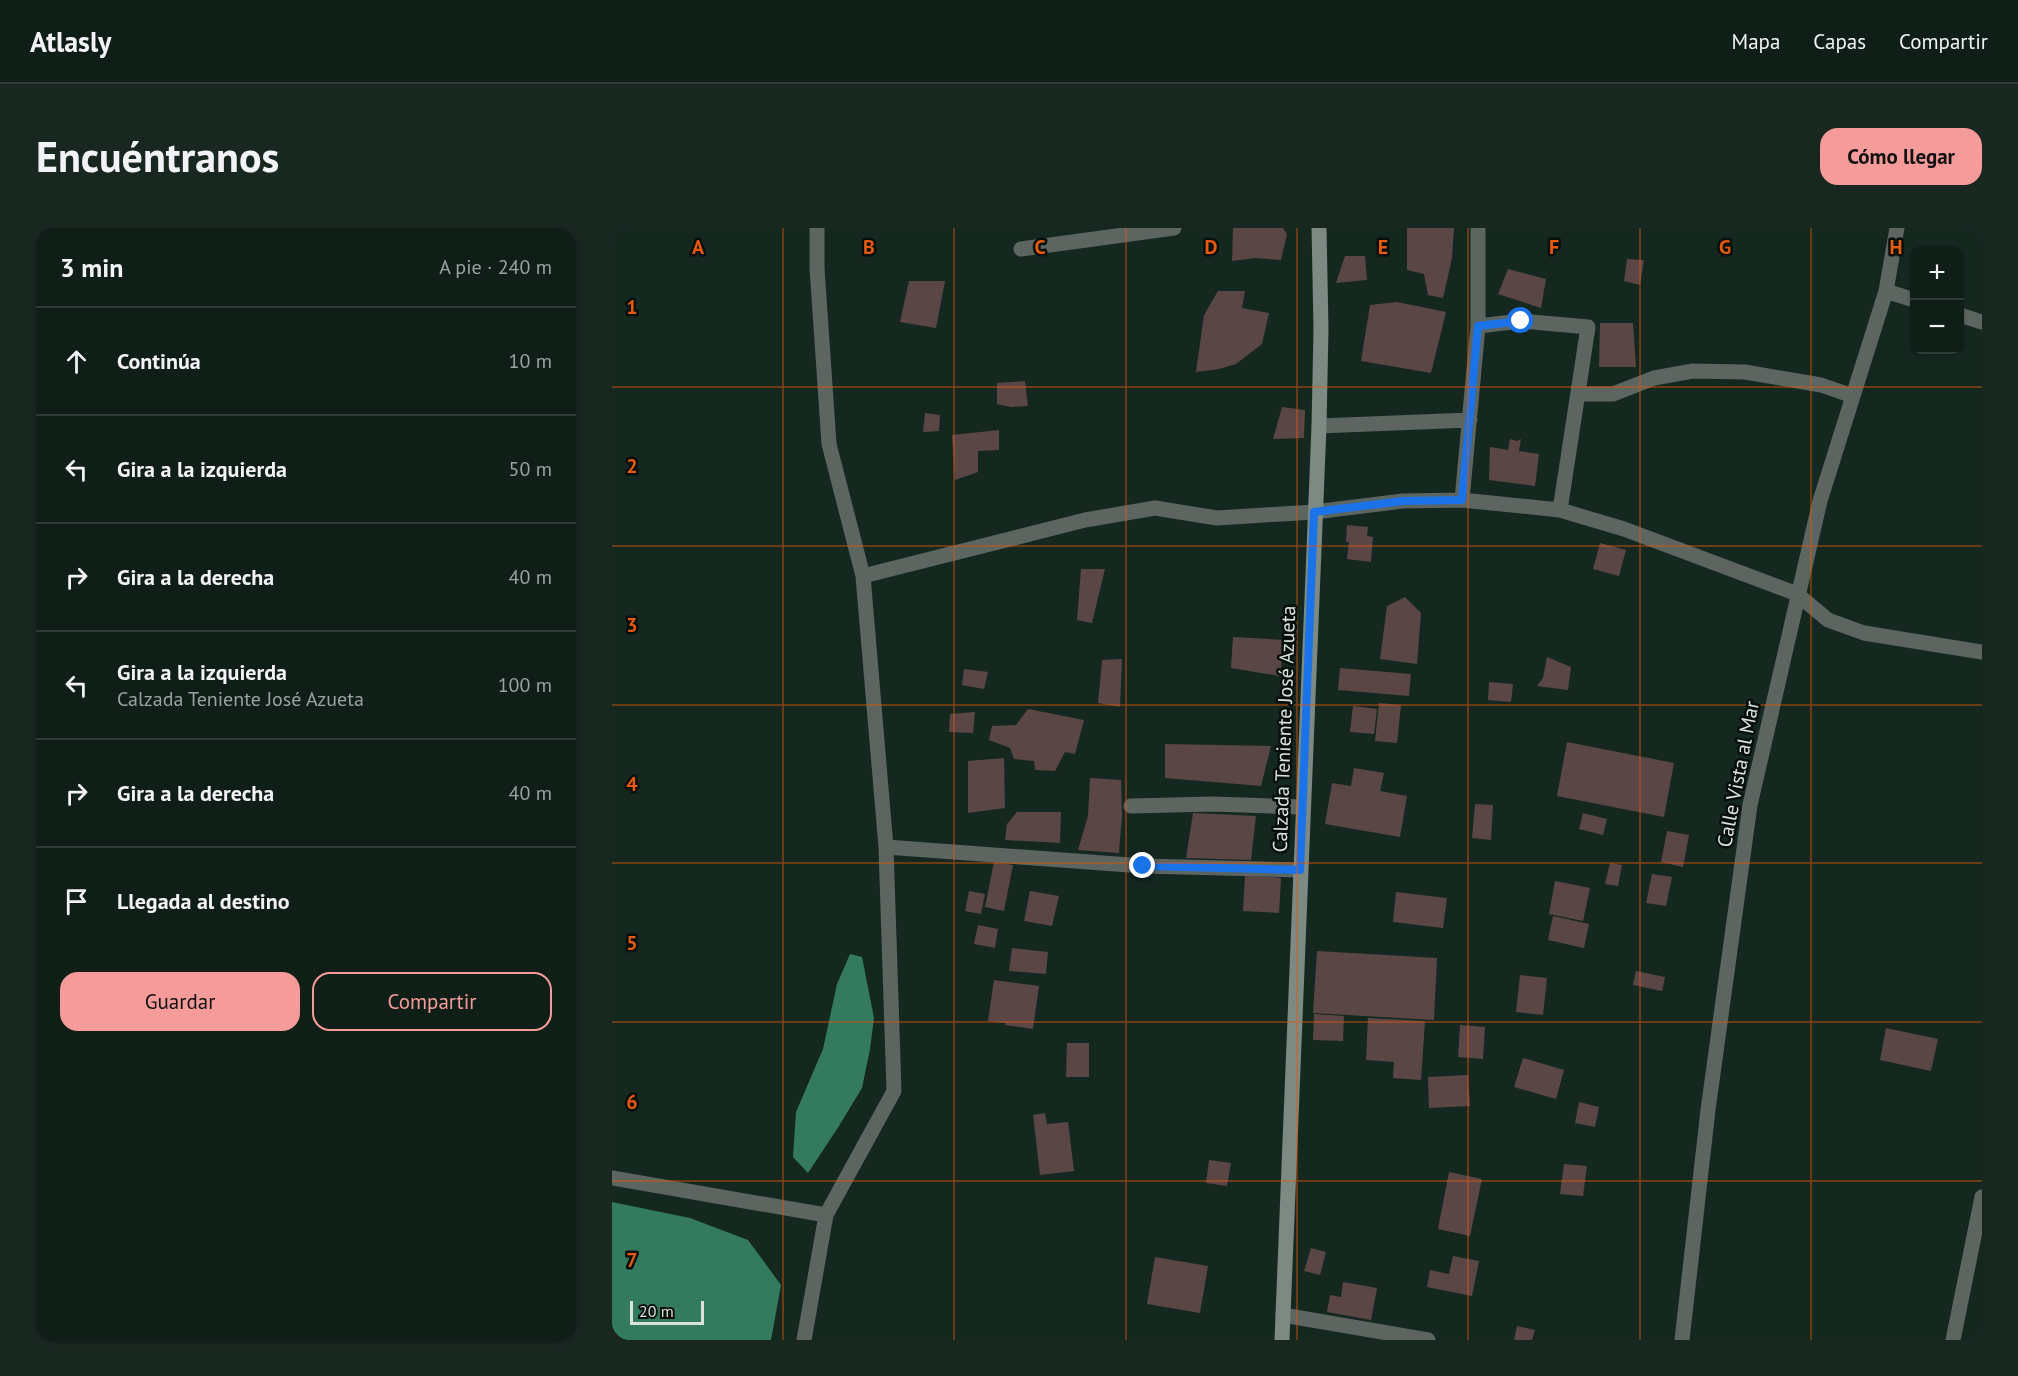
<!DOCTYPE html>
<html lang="es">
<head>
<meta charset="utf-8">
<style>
  :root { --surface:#101e18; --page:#192721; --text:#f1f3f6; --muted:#9ca2a2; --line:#303c37; --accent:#f59b9a }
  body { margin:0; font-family:"PT Sans",sans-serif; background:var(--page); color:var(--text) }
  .controls { position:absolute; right:18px; top:18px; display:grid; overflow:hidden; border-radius:12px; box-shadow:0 2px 4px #0004 }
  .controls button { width:54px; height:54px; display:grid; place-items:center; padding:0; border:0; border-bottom:2px solid var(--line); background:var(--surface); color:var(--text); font:30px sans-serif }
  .scale { position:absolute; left:18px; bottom:15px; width:74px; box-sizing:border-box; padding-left:6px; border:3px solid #d8e3de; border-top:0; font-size:16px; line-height:21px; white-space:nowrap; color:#d8e3de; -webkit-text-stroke:4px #070f0b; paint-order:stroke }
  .stop { position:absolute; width:18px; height:18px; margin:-14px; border:4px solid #1a73e8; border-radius:50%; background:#fff }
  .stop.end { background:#1a73e8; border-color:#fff; box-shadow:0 2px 6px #0008 }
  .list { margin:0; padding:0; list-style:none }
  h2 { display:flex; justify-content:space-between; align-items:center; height:78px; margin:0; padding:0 24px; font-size:26px }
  h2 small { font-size:20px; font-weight:400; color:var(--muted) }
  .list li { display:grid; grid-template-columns:39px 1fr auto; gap:18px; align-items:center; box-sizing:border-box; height:108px; padding:0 24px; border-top:2px solid var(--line) }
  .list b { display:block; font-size:22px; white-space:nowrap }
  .list p { margin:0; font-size:20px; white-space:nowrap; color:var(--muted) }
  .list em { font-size:20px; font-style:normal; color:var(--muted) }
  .actions { display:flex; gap:12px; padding:18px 24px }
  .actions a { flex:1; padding:14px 0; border:2px solid var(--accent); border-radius:18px; text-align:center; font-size:21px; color:var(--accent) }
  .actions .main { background:var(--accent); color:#111 }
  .icon { flex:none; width:33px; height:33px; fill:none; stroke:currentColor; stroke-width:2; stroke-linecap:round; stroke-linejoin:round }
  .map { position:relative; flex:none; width:1370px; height:1112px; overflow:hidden; border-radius:18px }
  header { display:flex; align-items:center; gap:36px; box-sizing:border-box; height:84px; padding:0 30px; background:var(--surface); border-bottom:2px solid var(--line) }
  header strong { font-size:28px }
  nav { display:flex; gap:33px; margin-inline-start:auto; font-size:21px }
  .intro { display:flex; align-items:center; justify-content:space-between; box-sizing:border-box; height:144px; padding:0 36px }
  h1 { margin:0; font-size:42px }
  .button { padding:15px 27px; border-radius:18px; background:var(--accent); color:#111; font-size:21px; font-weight:700 }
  main { display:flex; gap:36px; padding:0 36px }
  aside { flex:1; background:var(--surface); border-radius:18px; box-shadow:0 2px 4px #0004 }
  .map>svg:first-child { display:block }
  .water { fill:#337a5e }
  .building { fill:#5b4646 }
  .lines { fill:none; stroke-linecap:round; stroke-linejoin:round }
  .minor { stroke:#5c6560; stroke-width:15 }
  .secondary { stroke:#7c8a83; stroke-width:15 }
  .route { stroke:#1a73e8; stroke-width:8 }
  .grid { fill:none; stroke:#e8590c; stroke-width:1.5; stroke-opacity:0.55 }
  .labels { text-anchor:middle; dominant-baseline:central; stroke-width:5; stroke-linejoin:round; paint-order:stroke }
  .street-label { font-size:20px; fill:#d8e3de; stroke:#070f0b }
  .grid-label { font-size:20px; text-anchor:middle; font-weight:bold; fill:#e8590c; stroke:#070f0b; stroke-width:5; stroke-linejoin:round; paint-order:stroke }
</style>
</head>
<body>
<header>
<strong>Atlasly</strong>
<nav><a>Mapa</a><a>Capas</a><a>Compartir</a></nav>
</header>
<div class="intro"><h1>Encuéntranos</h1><a class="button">Cómo llegar</a></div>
<main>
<aside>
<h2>3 min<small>A pie · 240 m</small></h2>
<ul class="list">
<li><svg class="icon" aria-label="ahead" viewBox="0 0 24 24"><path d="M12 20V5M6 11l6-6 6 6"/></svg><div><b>Continúa</b></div><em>10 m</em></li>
<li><svg class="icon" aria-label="left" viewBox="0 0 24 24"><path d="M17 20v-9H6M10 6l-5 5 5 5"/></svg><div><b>Gira a la izquierda</b></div><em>50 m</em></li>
<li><svg class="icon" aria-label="right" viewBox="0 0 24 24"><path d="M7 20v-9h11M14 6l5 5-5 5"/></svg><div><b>Gira a la derecha</b></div><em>40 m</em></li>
<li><svg class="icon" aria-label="left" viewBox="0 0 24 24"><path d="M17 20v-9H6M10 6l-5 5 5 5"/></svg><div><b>Gira a la izquierda</b><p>Calzada Teniente José Azueta</p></div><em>100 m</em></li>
<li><svg class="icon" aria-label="right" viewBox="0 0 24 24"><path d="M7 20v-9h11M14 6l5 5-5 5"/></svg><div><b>Gira a la derecha</b></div><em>40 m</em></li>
<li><svg class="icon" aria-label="arrive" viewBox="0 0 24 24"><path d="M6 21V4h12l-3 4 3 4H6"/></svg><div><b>Llegada al destino</b></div></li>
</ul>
<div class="actions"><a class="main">Guardar</a><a>Compartir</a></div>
</aside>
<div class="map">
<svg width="1370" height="1112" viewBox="0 0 1370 1112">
  <rect width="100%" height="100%" fill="#152820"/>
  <path class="water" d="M238,726L250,729L262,790L258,821L250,860L227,898L196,945L181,929L184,884L211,821L225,756Z
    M0,974L78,990L136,1012L169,1057L159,1112H0Z"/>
  <path class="building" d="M621,0H671L675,6L669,32L643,30L620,33Z
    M795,0H842L840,30L831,70L816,67L812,46L795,42Z
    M733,28H753L755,52L724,55Z
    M1015,31L1032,32L1028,57L1012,53Z
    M896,41L934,51L929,80L886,66Z
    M297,53H333L324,100L288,94Z
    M606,63H633L630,80L657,85L650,116L624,136L607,141L584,144L592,87Z
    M785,74L834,84L819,145L749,133L758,77Z
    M988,95H1021L1024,139H987Z
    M413,153L416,178L399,179L385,176V155Z
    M670,179L693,182L692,210L661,211Z
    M313,185L328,187L327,203L311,204Z
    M387,202V222L366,223V244L343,252L340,207Z
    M898,211L905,213L909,211L907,223L927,226L923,258L877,252L878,219L896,222Z
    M735,297L756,299L755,308L761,309L759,334L735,331L737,314H734Z
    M988,315L1014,322L1007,348L981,341Z
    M469,341H493L480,395L465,392Z
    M793,369L809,385L805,436L768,431L775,378Z
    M621,409L672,412L668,448L619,440Z
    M935,429L959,439L956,462L925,458L931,450Z
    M510,431L508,479L486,475L490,432Z
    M728,440L799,446L797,468L726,462Z
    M352,441L376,444L372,461L350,457Z
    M877,454L901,456L899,474L876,472Z
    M767,475L789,477L785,515L763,513Z
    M741,478L765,481L762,506L738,504Z
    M416,481L472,492L463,526L453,524L443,543L423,542L422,533L402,531L398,520L377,512L380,498L404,497Z
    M363,484L361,505L337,504L338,486Z
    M955,514L1062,535L1052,589L945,568Z
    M553,516L659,518L649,558L553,550Z
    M392,530L393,580L356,585V533Z
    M742,540L772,545L768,563L795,568L788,609L713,596L720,555L739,558Z
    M478,550L509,552L510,587L507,625L466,622L476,588Z
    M863,576L881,577L879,612L860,610Z
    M405,584H449L448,615L393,612L395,596Z
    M581,585L644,588L639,632L574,630Z
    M971,585L995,591L991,607L967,601Z
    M1055,603L1077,607L1071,639L1049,634Z
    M382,634L401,637L392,683L373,679Z
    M998,635L1010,637L1006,658L993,656Z
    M1040,646L1060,649L1054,678L1034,675Z
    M633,647L669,650L667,685L631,683Z
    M943,653L978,660L971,693L937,686Z
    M357,663L373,666L369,686L353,683Z
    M418,663L447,668L440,698L412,693Z
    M784,664L835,670L831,700L781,694Z
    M941,688L977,696L972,720L936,712Z
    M366,697L386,701L383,720L362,716Z
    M400,720L436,724L434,746L397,743Z
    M705,723L825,730L822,792L701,785Z
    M1024,743L1053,749L1050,763L1021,757Z
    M908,747L935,750L931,787L904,784Z
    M382,752L427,758L421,801L393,797V795L376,793Z
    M702,786L732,788L731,813L701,812Z
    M756,790L813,793L809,852L781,850L782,834L754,832Z
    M848,797L873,799L871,831L846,829Z
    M1274,800L1326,811L1319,843L1268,832Z
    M455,815H477V849H454Z
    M911,830L952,842L944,871L902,859Z
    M856,847L858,878L817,880L816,849Z
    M967,874L987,879L983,899L963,895Z
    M433,885L435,896L456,894L462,943L428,947L421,887Z
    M597,932L619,935L615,958L594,955Z
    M952,936L975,938L971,968L948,966Z
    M837,944L870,951L858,1008L826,1001Z
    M699,1020L714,1024L708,1047L692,1043Z
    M841,1028L867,1033L860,1068L815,1059L818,1042L837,1046Z
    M543,1029L596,1038L588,1085L535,1076Z
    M731,1054L765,1060L759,1092L715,1084L718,1067L729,1069Z
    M905,1098L923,1102L920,1112H902Z"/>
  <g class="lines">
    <path class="minor" d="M409,21L562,0
      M1274,63L1302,72
      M1348,87L1370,94
      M866,98L909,93L976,99L948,282
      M966,166H1001L1042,150L1081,143L1133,144L1209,157L1241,168
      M707,198L858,192
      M850,272L866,98V0
      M251,348L473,292L543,280L605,290L702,284L791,273L850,272L948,282L1012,301L1185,366L1216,392L1252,405L1370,424
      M519,578L601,576L690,579
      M274,619L531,638L688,642
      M0,950L214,987
      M671,1087L816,1112
      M192,1112L214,987L282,863L274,619L251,348L217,216L205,40V0
      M1070,1112L1096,882L1138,577L1208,273L1274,63L1285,0
      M1341,1112L1370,969"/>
    <path class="secondary" d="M670,1112L707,198L709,101L707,0"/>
  </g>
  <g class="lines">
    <path class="route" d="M531,638L688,642L702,284L791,273L850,272L866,98L909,93"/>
  </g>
  <path class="grid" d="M171,0V1112M342,0V1112M514,0V1112M685,0V1112M856,0V1112M1028,0V1112M1199,0V1112M0,159H1370M0,318H1370M0,477H1370M0,635H1370M0,794H1370M0,953H1370"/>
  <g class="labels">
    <g class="street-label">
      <text transform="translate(672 501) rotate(-88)">Calzada Teniente José Azueta</text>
      <text transform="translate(1126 546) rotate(-79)">Calle Vista al Mar</text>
    </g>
  </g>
  <g class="grid-label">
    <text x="86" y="26">A</text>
    <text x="257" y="26">B</text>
    <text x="428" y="26">C</text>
    <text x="599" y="26">D</text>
    <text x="771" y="26">E</text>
    <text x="942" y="26">F</text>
    <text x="1113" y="26">G</text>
    <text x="1284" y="26">H</text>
    <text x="20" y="86">1</text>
    <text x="20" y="245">2</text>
    <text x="20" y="404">3</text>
    <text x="20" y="563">4</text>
    <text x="20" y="722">5</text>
    <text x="20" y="881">6</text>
    <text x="20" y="1039">7</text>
  </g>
</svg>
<div class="controls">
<button>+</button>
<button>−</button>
</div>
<div class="scale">20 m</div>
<div class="stop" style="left:909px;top:93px"></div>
<div class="stop end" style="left:531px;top:638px"></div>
</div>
</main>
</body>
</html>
